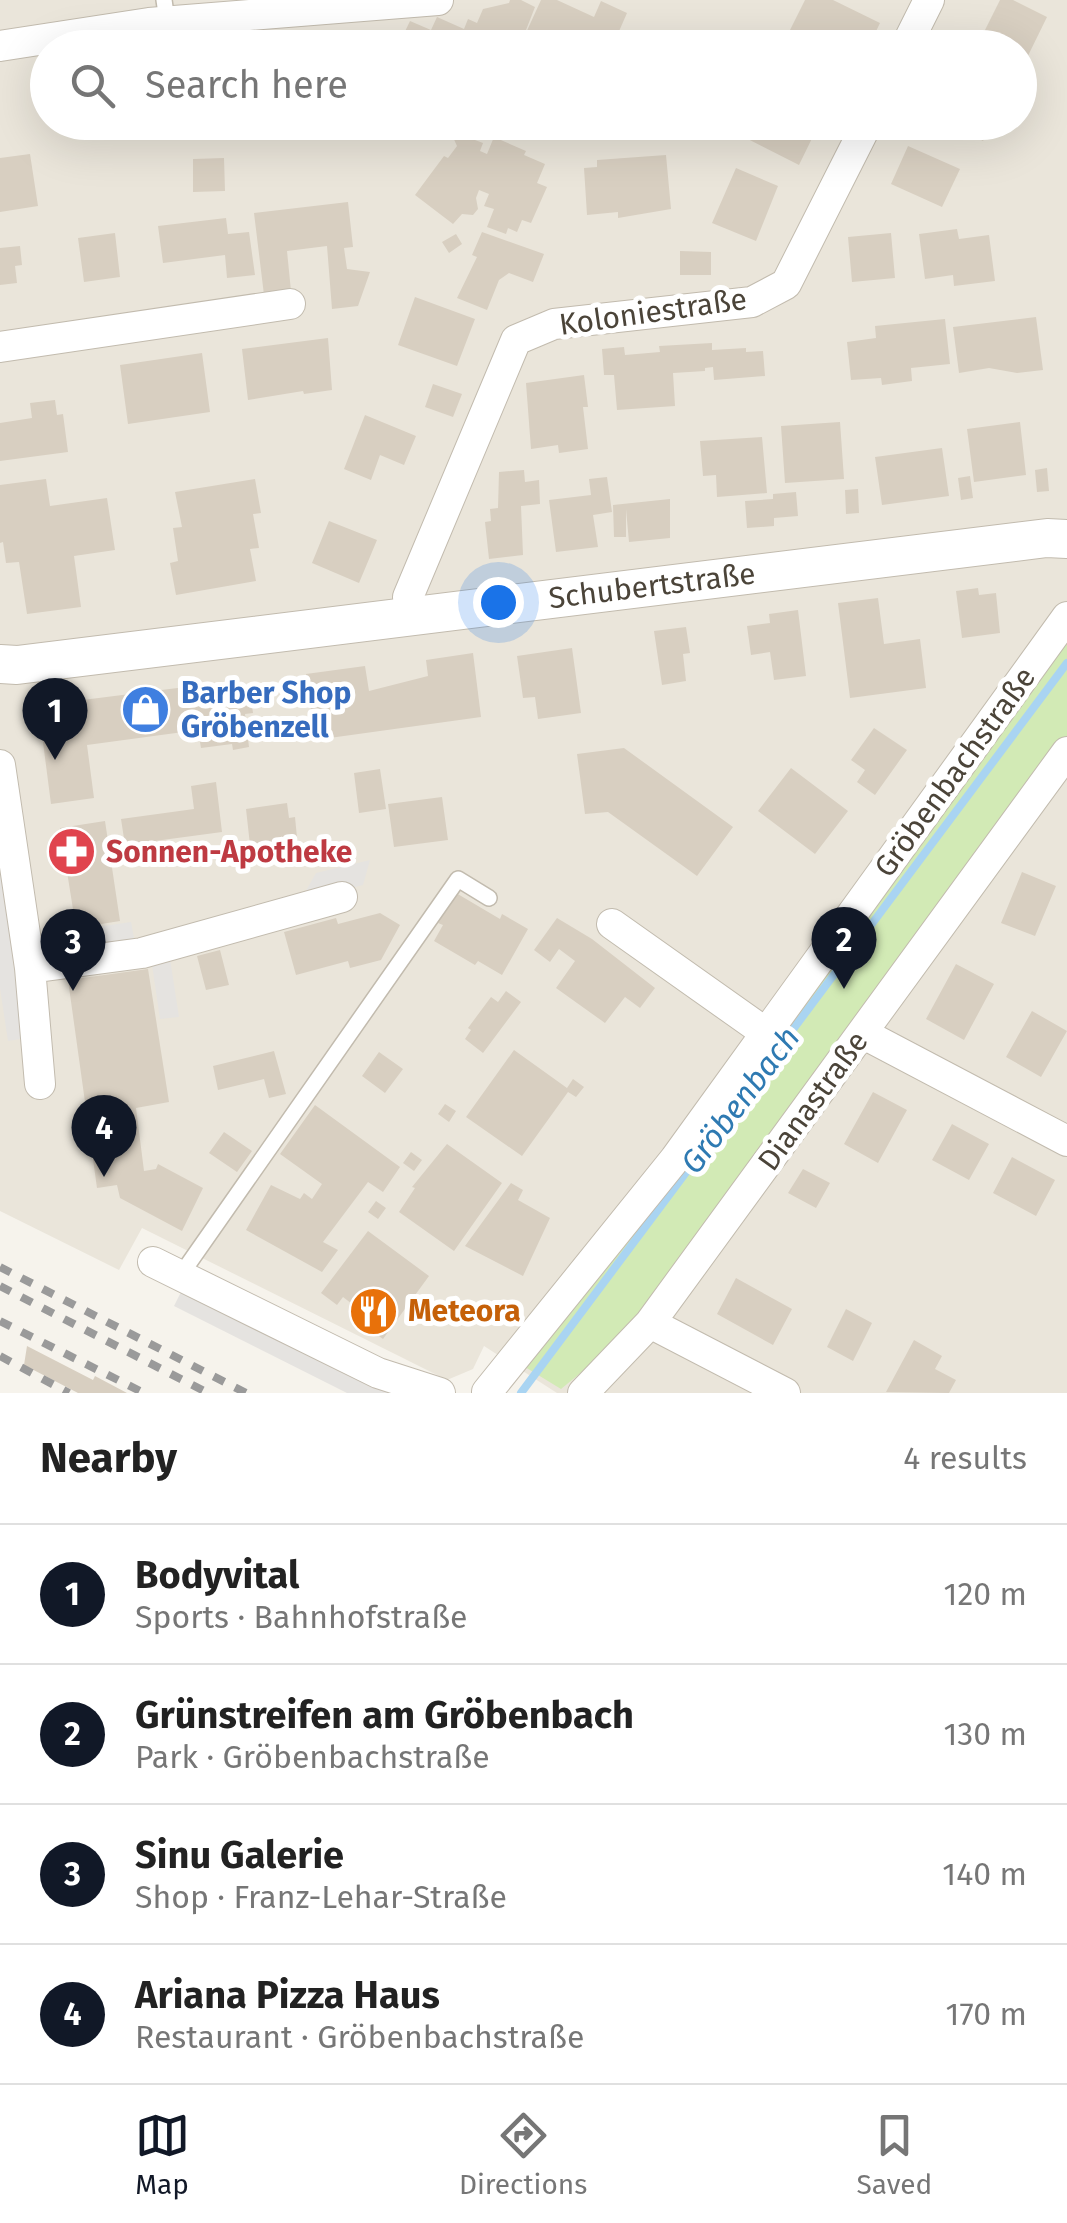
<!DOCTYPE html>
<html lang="en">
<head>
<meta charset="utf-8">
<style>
  :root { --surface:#fff; --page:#f2f2f2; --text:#222; --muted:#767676; --line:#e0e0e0; --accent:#111827 }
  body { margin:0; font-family:"Fira Sans",sans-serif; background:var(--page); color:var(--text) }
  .you { position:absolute; left:498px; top:602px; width:35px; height:35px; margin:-25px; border:8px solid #fff; border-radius:50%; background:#1a73e8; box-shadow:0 0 0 15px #1a73e833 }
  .badge { display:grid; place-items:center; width:65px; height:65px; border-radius:50%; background:var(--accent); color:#fff; font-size:32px; font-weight:700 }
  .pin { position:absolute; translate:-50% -82px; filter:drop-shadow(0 2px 5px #0008) }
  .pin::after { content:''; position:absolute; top:52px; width:35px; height:30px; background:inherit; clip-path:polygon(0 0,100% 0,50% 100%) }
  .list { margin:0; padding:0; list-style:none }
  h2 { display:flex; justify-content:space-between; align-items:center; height:130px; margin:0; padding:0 40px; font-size:42px }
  h2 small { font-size:32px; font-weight:400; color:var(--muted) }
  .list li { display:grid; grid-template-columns:65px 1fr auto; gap:30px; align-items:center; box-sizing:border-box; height:140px; padding:0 40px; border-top:2px solid var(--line) }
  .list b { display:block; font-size:38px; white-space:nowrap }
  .list p { margin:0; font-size:32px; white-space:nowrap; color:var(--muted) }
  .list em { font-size:32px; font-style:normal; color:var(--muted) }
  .icon { flex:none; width:55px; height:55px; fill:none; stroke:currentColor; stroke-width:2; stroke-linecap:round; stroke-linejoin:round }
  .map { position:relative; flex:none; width:1067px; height:1393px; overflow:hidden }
  .search { position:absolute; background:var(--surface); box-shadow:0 10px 40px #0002; left:30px; right:30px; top:30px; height:110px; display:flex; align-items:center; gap:25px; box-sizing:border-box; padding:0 35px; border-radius:55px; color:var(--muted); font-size:38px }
  .sheet { height:690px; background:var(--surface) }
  nav { display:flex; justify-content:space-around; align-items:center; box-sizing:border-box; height:140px; border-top:2px solid var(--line); background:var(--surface); font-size:28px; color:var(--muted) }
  nav a { display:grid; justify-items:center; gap:5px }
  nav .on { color:var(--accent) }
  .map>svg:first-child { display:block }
  .residential { fill:#eae5da; fill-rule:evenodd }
  .green { fill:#d2eab5 }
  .parking { fill:#e5e3e0 }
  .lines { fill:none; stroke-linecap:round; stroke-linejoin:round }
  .stream { stroke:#a9d4f2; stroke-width:8 }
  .building { fill:#d8cfc1 }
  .service-casing { stroke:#c2bbae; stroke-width:18 }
  .minor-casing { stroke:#c2bbae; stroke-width:32 }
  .tertiary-casing { stroke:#c2bbae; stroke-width:40 }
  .service { stroke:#fff; stroke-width:15 }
  .minor { stroke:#fff; stroke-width:30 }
  .tertiary { stroke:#fff; stroke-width:38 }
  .rail { stroke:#9a9a9a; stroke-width:8; stroke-dasharray:12 12; stroke-linecap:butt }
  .labels { text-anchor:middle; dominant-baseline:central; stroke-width:10; stroke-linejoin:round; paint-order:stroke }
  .street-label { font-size:30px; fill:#4b4439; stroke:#fff }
  .shop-label { font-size:30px; font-weight:bold; fill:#366cbe; stroke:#fff; text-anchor:start }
  .health-label { font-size:30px; font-weight:bold; fill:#be3a42; stroke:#fff; text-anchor:start }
  .food-label { font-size:30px; font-weight:bold; fill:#c56008; stroke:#fff; text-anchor:start }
  .water-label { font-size:32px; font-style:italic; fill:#2e7ab2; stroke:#fff }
</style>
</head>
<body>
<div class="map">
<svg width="1067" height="1393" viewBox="0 0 1067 1393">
  <rect width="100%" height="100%" fill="#f6f3ec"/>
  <path class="residential" d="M0,0H1067V1393H557L484,1346L473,1369L447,1380L142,1228L119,1270L0,1211ZM48,48H1020V122H48Z"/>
  <path class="green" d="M1067,629V747L617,1343L561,1389L525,1367Z"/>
  <path class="parking" d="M0,811L33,1037L8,1041L0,988Z
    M370,860L363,885L300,901L316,873Z
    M131,922L135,944L73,954L70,931Z
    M168,946L179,1017L160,1019L150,951Z
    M184,1286L399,1393H347L174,1306Z"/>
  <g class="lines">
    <path class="stream" d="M521,1393L1067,663"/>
  </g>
  <path class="building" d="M510,0H521L535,7L519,48H397L410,21L431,30L437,17L464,29L468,19L477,23L483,9L509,3Z
    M541,0H557L594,17L601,1L627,13L613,45L600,40L597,48H551L525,35Z
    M805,0H833L880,23L868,48L782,46Z
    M1000,0H1013L1047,17L1020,72V48L977,46Z
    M377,33L378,48H330L329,37Z
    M287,37L288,48H260L259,41Z
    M48,72V105L35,107L31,74Z
    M741,122H820L799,165L736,133Z
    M948,122H993L983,141Z
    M465,124L474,128L475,140L483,143L480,151L487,154L494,137L526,151L524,155L545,164L537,183L547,187L531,223L522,220L517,232L508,228L506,234L487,227L494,209L484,206L489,194L479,190L476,198L478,209L473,215L462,214L453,224L415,195L444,156L448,158L457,146L452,135L456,127Z
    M908,146L960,169L942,207L891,184Z
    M30,154L38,206L0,212V158Z
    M666,155L671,209L618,218V212L587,215L584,168L597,167V160Z
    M224,158L225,191L193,192V159Z
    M736,168L778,186L756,241L712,223Z
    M348,202L353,247L344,248L347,269L370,272L358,306L332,309L327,246L287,251L291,291L264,295L254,213Z
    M226,218L228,234L249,232L255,275L227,278L225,255L163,263L158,226Z
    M957,229L959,239L989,235L995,281L954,286L953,275L925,279L919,234Z
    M482,232L544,254L533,282L509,273L499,280L487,310L457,298L477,257L472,255Z
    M115,233L120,277L84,282L78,238Z
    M891,233L895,278L852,282L848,237Z
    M456,234L462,244L449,253L442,242Z
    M20,246L22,265L15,266L17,283L0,285V248Z
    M680,251L711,252V275H680Z
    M415,297L475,319L457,366L398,345Z
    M1036,317L1043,370L1017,373L989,368L959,373L953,327Z
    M945,319L950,364L911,368L912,381L882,385L881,378L851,380L847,342L876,338L875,326Z
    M328,338L332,390L304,394L303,391L248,400L242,349Z
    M712,343V350L746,348V352L763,351L765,376L714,380L713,367L705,368V371L673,373L675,406L617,410L614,375H604L602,349L624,347L625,355L660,352L659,346Z
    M202,353L210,412L128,424L120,365Z
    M584,375L588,407H583L588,449L559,453L558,445L531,449L526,383Z
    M433,384L462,394L453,417L425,407Z
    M55,400L57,415L63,414L68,452L0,461V423L32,418L30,403Z
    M365,415L416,436L404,465L380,455L371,480L344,469Z
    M840,422L844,479L785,483L781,426Z
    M1020,422L1026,475L974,482L967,429Z
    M762,437L767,493L717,497L716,475L703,476L700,441Z
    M942,448L949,496L882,505L875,457Z
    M1047,468L1049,491L1037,492L1035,470Z
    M524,470L525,482L539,480L540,504L521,506L523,555L489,559L485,522L491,521L490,509L498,508L499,472Z
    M970,476L973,498L961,500L958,478Z
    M607,477L612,512L593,515L598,547L556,552L549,500L591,495L589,479Z
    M46,479L50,506L107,498L115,550L74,556L81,607L27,614L19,562L6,563L3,542L0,543V485Z
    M255,479L261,513L253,514L259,548L250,549L256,581L176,595L170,563L178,561L173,528L182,527L175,492Z
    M858,489L859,513L846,514L845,490Z
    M796,492L798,516L774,518V526L747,528L745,501L773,499V494Z
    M670,499V538L629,542L626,509V537H614L613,505Z
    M329,521L377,540L359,583L312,563Z
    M978,588L979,595L996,593L1000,633L962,638L956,591Z
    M878,598L884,644L920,639L926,688L850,698L838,603Z
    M798,610L806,676L774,680L770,652L751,655L747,626L770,623L769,614Z
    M686,627L690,653L683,654L686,681L662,685L654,631Z
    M572,648L581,713L538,719L535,697L523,698L517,656Z
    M473,653L481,717L315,740L306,674L365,666L369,691L428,676L426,660Z
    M217,683L218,690L249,686L253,713L245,714L249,747L233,750L232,744L201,748L198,730L87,745L94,798L51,804L40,719L51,718L50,711L68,709L67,702Z
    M874,728L907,750L875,795L857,782L865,770L851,760Z
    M624,748L733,827L697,876L608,812L585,814L577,754Z
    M791,768L848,811L815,854L758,811Z
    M380,769L386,809L359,813L354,773Z
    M216,782L222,832L125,845L121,819L194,809L191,786Z
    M442,797L448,840L394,847L388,804Z
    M287,803L289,818L295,817L298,848L251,854L246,809Z
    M105,821L120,921L76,928L60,828Z
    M1022,872L1056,886L1035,936L1001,923Z
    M456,893L500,919L502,914L528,929L502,975L478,961L475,965L434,941L443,925L438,923Z
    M380,913L400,925L381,960L350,968L348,961L296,975L284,932L336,918L338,924Z
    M557,918L592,939L655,988L640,1008L625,997L605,1023L556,988L575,961L559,949L550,962L534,950Z
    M220,950L229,985L206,990L197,956Z
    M956,964L994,984L964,1040L926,1019Z
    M148,969L169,1102L136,1108L144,1171L156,1169L158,1164L203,1188L182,1231L120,1198L117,1185L97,1188L68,980Z
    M506,991L521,1002L483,1053L465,1039L471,1030L468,1028L491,997L498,1002Z
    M1032,1011L1067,1031L1041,1077L1006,1057Z
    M514,1050L567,1088L573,1079L584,1087L576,1097L568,1092L522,1156L466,1117Z
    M274,1051L286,1094L269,1098L264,1079L218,1090L213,1066Z
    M379,1052L403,1069L385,1093L362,1076Z
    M873,1092L907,1110L878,1163L844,1144Z
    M445,1104L456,1111L449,1122L438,1114Z
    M315,1105L400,1167L383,1192L368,1182L323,1242L338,1250L322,1272L246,1230L271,1185L300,1199L304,1193L312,1199L322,1184L280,1154Z
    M952,1124L989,1144L969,1180L932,1160Z
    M224,1132L252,1151L237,1172L209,1153Z
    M447,1144L502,1183L454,1251L399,1212L415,1188L412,1187Z
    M411,1152L422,1160L414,1171L403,1163Z
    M1012,1157L1055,1180L1036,1216L993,1193Z
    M803,1169L830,1183L816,1208L788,1193Z
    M511,1183L523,1190L518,1200L550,1218L523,1276L465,1246Z
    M376,1201L386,1208L378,1219L368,1212Z
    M368,1231L429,1276L383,1339L368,1328L373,1320L343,1297L337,1305L321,1293Z
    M736,1278L792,1309L773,1345L717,1314Z
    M846,1309L872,1323L853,1361L827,1347Z
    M914,1340L942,1356L935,1369L956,1380L949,1393L886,1392Z
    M27,1346L93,1380L95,1376L127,1393H78L24,1365Z"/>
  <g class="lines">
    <defs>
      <path id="service" d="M164,0L167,21
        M180,1276L458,879L489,898"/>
      <path id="minor" d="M0,46L149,23L438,0
        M905,48L929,0
        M0,347L290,304
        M410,615L408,597L516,340L554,324L752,302L786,284L868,122
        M0,765L30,968L40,1084
        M612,924L766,1033
        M30,968L142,953L342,897
        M862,1033L1067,1141
        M153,1262L378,1373L440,1393
        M650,1323L785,1393
        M487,1392L675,1159L1067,617
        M583,1393L650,1323L1067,752"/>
      <path id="tertiary" d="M0,664L17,665L1047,538L1067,539"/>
    </defs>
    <use href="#service" class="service-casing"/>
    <use href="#minor" class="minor-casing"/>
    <use href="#tertiary" class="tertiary-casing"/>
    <use href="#service" class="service"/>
    <use href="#minor" class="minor"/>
    <use href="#tertiary" class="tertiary"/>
    <path class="rail" d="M0,1267L246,1393
      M0,1286L208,1393
      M0,1321L144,1393
      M0,1356L69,1393"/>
  </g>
  <defs>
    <symbol id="shop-disc" viewBox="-11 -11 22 22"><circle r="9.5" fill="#3f7fe0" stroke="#fff"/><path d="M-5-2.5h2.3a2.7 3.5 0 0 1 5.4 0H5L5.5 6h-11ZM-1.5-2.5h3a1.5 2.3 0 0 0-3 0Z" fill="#fff"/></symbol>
    <symbol id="pharmacy-disc" viewBox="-11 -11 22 22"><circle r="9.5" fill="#e0444e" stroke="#fff"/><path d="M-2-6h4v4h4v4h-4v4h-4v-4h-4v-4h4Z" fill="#fff"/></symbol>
    <symbol id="restaurant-disc" viewBox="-11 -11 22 22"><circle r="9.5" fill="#e8710a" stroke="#fff"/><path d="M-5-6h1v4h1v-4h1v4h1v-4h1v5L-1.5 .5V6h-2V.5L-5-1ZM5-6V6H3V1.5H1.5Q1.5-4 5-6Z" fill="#fff"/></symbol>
  </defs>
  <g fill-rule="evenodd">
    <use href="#shop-disc" x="118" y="682" width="55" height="55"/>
    <use href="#pharmacy-disc" x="44" y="824" width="55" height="55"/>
    <use href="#restaurant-disc" x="346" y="1284" width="55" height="55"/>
  </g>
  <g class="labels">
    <g class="street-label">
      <text transform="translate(653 312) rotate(-8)">Koloniestraße</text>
      <text transform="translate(652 586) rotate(-7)">Schubertstraße</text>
      <text transform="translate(955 772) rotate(-54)">Gröbenbachstraße</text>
      <text transform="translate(813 1101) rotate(-54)">Dianastraße</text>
    </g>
    <g class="shop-label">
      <text x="181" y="693">Barber Shop<tspan x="181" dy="34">Gröbenzell</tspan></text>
    </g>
    <g class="health-label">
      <text x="106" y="852">Sonnen-Apotheke</text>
    </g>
    <g class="food-label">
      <text x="408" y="1311">Meteora</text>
    </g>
    <g class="water-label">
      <text transform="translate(740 1100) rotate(-53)">Gröbenbach</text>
    </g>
  </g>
</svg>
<div class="you"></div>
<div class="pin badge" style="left:55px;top:760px">1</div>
<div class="pin badge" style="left:844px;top:989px">2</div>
<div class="pin badge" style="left:73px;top:991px">3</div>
<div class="pin badge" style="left:104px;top:1177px">4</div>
<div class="search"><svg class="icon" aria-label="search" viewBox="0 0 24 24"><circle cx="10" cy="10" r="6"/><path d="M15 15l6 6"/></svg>Search here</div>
</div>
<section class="sheet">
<h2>Nearby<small>4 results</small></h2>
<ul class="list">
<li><span class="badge">1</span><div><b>Bodyvital</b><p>Sports · Bahnhofstraße</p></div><em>120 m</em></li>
<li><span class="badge">2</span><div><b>Grünstreifen am Gröbenbach</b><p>Park · Gröbenbachstraße</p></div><em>130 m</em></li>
<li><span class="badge">3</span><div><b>Sinu Galerie</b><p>Shop · Franz-Lehar-Straße</p></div><em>140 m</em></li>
<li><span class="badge">4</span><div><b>Ariana Pizza Haus</b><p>Restaurant · Gröbenbachstraße</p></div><em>170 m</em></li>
</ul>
</section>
<nav>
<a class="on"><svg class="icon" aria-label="map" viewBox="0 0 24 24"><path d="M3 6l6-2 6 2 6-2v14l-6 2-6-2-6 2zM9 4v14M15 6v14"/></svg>Map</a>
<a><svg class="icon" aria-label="directions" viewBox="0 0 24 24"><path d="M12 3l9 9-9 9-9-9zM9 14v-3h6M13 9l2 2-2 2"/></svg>Directions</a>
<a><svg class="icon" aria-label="saved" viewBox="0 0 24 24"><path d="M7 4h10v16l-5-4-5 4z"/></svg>Saved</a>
</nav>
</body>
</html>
